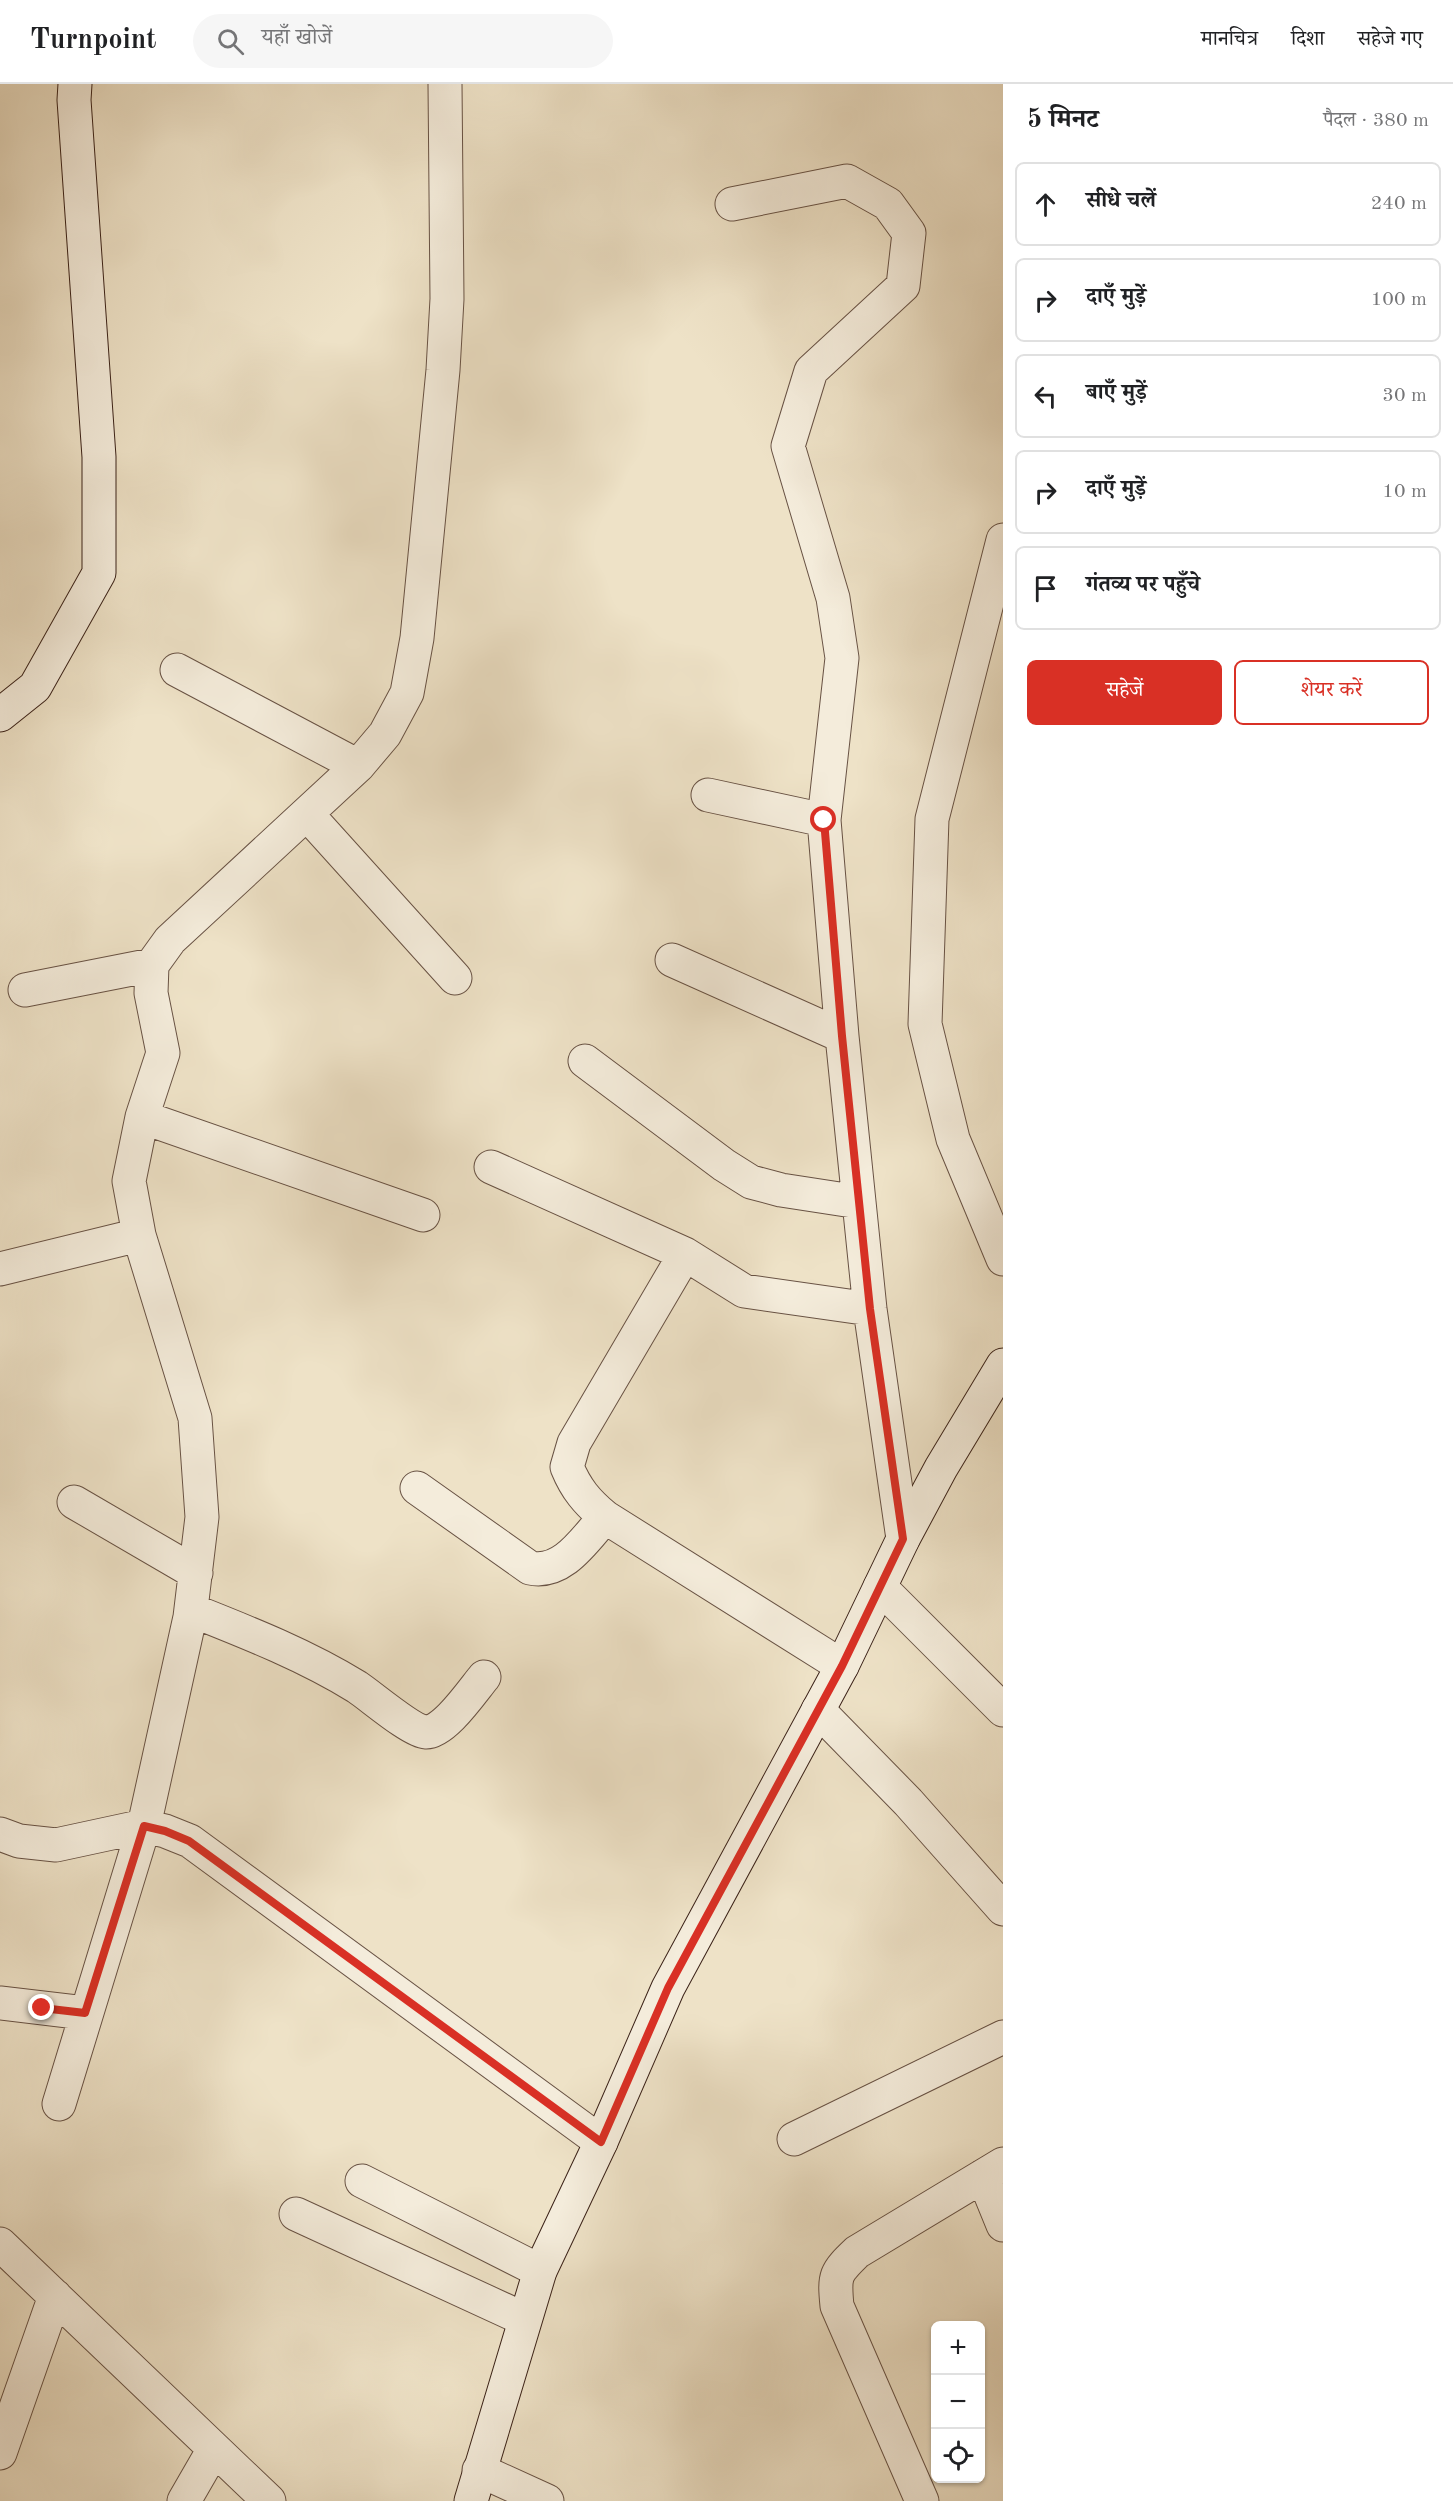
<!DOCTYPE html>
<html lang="hi">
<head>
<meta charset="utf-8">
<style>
  :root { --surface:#fff; --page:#f6f6f6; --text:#202124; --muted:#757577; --line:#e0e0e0; --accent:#d93025 }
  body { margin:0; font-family:"Old Standard TT","Noto Serif Devanagari",serif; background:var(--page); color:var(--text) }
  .controls { position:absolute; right:18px; bottom:18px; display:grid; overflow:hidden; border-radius:9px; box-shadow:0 2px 4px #0004 }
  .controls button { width:54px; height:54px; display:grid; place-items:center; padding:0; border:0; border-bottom:2px solid var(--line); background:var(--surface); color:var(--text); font:30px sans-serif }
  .stop { position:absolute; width:18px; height:18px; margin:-14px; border:4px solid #d93025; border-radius:50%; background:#fff }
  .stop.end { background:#d93025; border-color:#fff; box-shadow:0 2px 6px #0008 }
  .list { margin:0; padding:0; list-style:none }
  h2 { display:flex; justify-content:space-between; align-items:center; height:78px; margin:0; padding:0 24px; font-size:26px }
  h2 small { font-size:20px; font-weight:400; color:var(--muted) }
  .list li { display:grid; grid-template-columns:39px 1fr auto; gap:18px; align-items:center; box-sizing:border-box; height:84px; margin:0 12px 12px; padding:0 12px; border:2px solid var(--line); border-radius:9px }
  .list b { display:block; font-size:22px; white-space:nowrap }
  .list em { font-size:20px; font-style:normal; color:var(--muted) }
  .actions { display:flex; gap:12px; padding:18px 24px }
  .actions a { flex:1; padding:14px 0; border:2px solid var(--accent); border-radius:9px; text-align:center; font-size:21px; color:var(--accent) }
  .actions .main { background:var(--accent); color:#fff }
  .icon { flex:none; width:33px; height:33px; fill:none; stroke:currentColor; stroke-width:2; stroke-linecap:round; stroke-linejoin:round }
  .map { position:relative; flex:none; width:1003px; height:2417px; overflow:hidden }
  header { display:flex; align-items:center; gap:36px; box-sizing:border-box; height:84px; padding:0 30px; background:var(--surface); border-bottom:2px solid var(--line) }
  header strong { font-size:28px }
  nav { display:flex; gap:33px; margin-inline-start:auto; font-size:21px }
  .search { width:420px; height:54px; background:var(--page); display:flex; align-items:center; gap:15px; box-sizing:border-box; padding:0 21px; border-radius:33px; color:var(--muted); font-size:22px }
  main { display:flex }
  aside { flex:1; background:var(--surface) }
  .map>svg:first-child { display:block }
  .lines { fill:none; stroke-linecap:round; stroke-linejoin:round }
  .street-casing { stroke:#685244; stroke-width:35 }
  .secondary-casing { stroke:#3b2218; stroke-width:35 }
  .street { stroke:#f4ecdb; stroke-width:33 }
  .secondary { stroke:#f4ecdb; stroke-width:33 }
  .route { stroke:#d93025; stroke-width:8 }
</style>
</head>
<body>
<header>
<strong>Turnpoint</strong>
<div class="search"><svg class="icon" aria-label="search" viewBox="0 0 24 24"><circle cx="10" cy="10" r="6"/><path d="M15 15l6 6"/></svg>यहाँ खोजें</div>
<nav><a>मानचित्र</a><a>दिशा</a><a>सहेजे गए</a></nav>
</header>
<main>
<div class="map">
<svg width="1003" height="2417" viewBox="0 0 1003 2417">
  <rect width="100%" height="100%" fill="#eee2c7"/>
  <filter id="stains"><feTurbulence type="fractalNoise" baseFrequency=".00333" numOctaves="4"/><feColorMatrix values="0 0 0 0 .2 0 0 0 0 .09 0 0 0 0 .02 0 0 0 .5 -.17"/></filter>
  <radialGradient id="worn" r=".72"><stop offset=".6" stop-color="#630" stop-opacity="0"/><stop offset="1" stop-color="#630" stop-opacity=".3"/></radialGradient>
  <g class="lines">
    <defs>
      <path id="street" d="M732,120L847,97L888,120L909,149L903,202L811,287L788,362L833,514L842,574L824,736L842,952L870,1225L903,1455
        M1003,456L932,735L925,940L953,1055L1003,1175
        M177,586L358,682
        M708,711L824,736
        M307,730L455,894
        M672,876L842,952
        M25,906L152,881L170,856L358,682L385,650L407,609L417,554L443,286L447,215L445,0
        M585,977L724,1081L751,1098L781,1106L859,1118
        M142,1033L423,1131
        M491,1083L685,1170L744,1207L870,1225
        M685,1170L574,1359L567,1383C576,1405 587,1418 605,1433L842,1582
        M0,1185L139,1151
        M417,1404L530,1484C563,1491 585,1455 605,1433
        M74,1418L196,1489
        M880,1503L1003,1626
        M191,1526C249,1549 305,1571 357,1603C372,1613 411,1647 426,1648C444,1649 473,1606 484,1593
        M818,1626L908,1718L1003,1825
        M0,1750L19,1757L56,1761L144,1742L165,1747L190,1757L601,2058
        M0,1919L85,1929
        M59,2020L144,1742L190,1533L202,1433L195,1334L139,1151L129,1097L142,1033L163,969L151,909L152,881
        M794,2055L1003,1953
        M983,2092L1003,2141
        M362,2097L540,2187
        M296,2130L524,2235
        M0,2160L269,2417
        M0,2369L55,2212
        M479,2386L547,2417
        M184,2417L214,2365
        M922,2417L837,2222C834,2191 835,2189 857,2168L1003,2080"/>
      <path id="secondary" d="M0,631L35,603L99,489V373L74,16L75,0
        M471,2417L540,2187L601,2058L668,1904L842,1582L903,1455L941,1384L1003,1281"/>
    </defs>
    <use href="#street" class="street-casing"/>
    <use href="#secondary" class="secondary-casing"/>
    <use href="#street" class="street"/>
    <use href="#secondary" class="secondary"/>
  </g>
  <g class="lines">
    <path class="route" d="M42,1924L85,1929L144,1742L165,1747L189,1757L601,2058L668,1904L842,1582L903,1455L870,1225L842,952L824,736"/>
  </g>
  <rect width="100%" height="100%" filter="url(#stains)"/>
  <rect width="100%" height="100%" fill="url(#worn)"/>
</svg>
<div class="controls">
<button>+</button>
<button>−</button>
<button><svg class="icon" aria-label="locate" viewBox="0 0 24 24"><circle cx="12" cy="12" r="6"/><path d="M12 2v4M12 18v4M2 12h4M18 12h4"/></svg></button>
</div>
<div class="stop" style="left:824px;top:736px"></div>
<div class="stop end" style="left:42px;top:1924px"></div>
</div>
<aside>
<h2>5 मिनट<small>पैदल · 380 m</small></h2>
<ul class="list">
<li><svg class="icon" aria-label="ahead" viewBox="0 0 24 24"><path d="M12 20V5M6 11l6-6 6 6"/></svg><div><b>सीधे चलें</b></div><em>240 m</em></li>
<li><svg class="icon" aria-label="right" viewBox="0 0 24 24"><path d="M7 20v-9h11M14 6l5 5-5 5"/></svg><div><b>दाएँ मुड़ें</b></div><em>100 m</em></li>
<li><svg class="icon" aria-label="left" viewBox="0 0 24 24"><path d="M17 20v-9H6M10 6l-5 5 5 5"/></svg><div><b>बाएँ मुड़ें</b></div><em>30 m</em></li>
<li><svg class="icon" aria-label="right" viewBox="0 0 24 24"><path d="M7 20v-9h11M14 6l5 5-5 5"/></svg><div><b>दाएँ मुड़ें</b></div><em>10 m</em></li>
<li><svg class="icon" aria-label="arrive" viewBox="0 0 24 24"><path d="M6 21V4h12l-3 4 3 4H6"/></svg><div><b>गंतव्य पर पहुँचे</b></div></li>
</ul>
<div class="actions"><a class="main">सहेजें</a><a>शेयर करें</a></div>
</aside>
</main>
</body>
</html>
